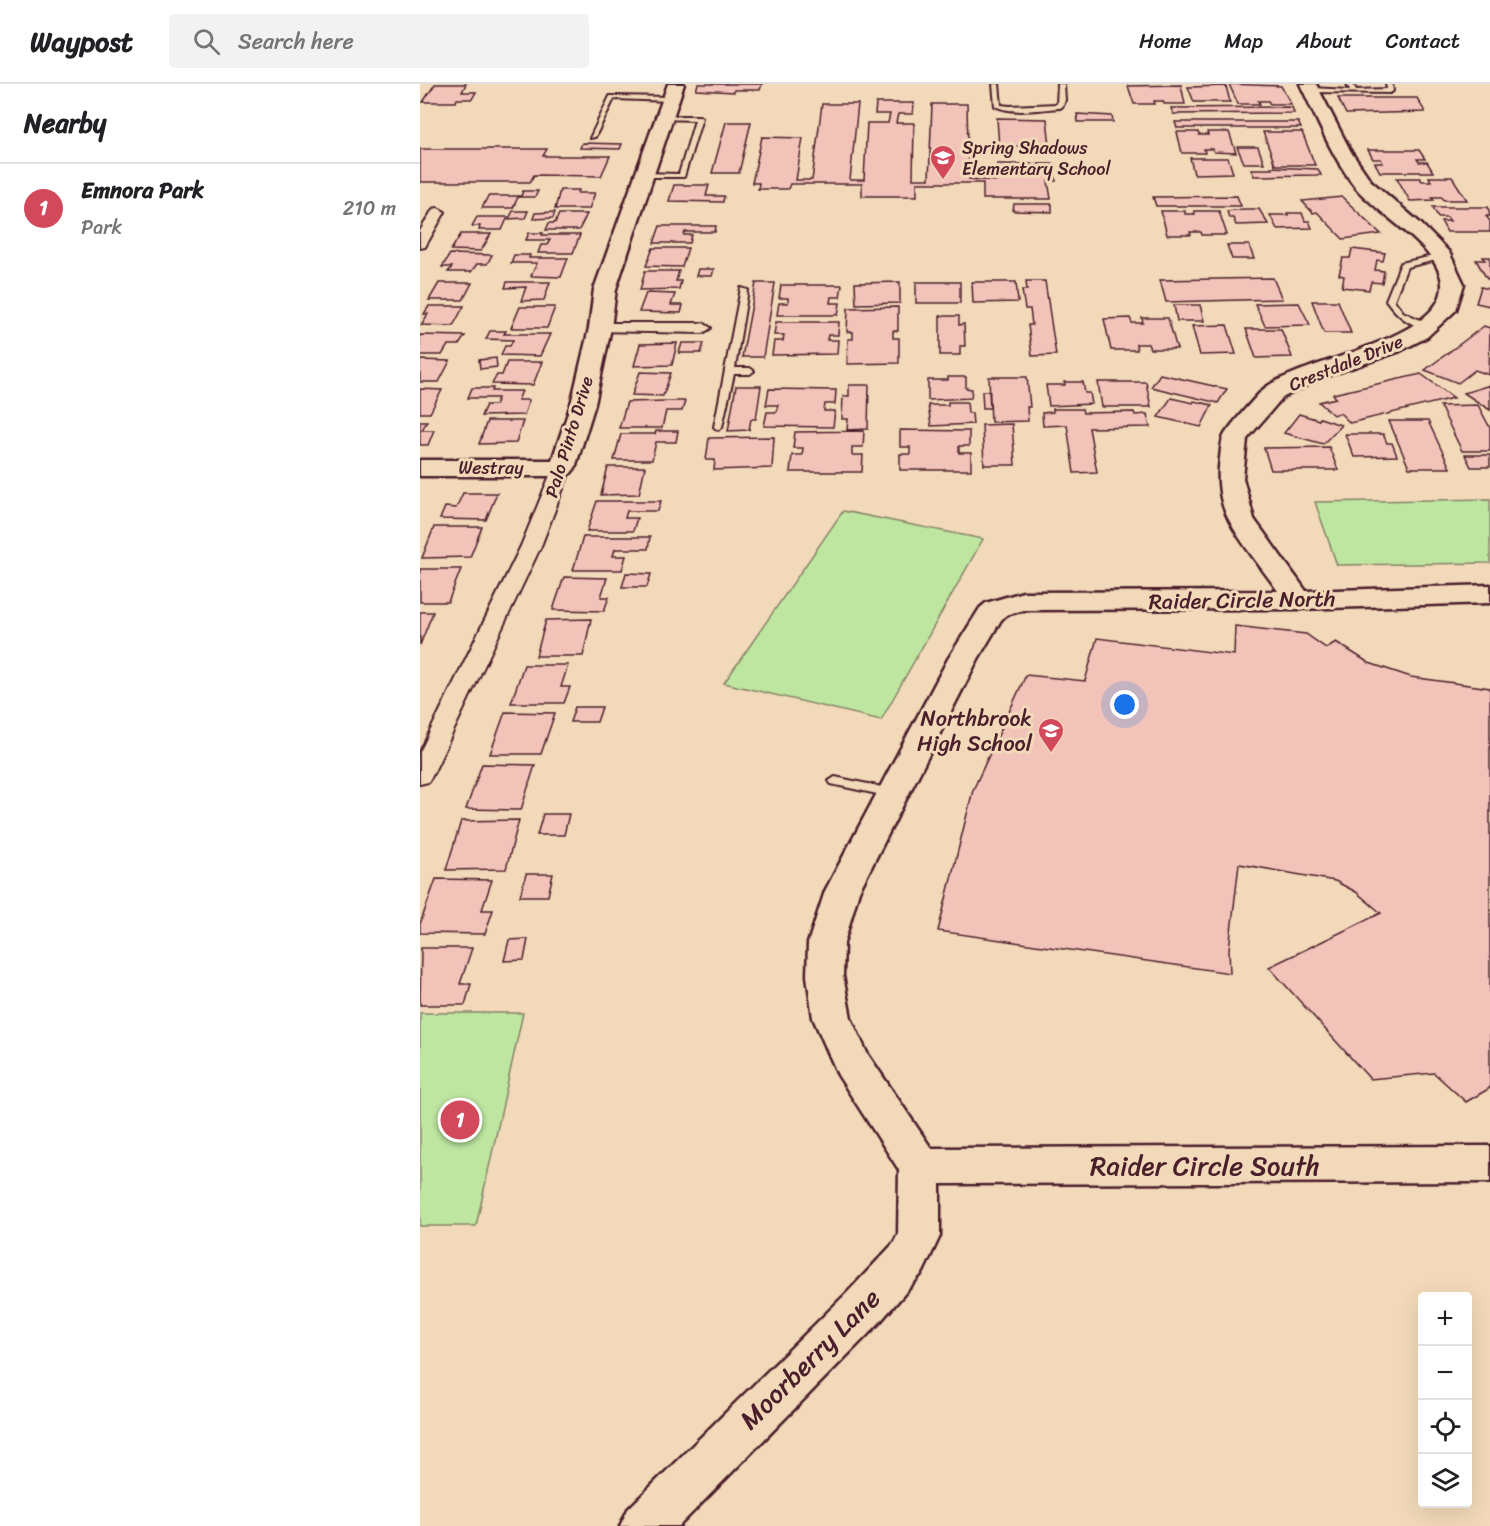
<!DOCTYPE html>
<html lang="en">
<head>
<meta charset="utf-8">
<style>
  :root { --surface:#fff; --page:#f2f2f2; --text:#202124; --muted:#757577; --line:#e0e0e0; --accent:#d1495b }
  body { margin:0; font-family:Sriracha,sans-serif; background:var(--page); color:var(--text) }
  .controls { position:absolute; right:18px; bottom:18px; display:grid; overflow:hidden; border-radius:6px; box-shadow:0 6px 24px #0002 }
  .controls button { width:54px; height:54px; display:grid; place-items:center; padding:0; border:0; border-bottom:2px solid var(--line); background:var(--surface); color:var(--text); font:30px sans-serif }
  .you { position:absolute; left:705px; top:621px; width:21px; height:21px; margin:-15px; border:4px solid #fff; border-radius:50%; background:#1a73e8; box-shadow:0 0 0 9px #1a73e833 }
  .badge { display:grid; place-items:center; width:39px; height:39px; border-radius:50%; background:var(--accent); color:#fff; font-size:20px; font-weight:700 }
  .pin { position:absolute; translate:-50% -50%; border:3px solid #fff; box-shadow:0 2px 6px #0006 }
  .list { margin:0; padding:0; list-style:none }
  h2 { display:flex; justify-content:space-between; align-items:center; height:78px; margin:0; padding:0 24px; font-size:26px }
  h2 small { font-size:20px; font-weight:400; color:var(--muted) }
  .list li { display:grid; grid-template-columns:39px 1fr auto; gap:18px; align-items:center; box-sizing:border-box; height:90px; padding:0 24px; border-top:2px solid var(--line) }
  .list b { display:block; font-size:22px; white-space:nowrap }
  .list p { margin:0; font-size:20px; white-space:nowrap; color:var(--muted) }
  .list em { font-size:20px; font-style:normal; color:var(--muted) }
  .icon { flex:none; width:33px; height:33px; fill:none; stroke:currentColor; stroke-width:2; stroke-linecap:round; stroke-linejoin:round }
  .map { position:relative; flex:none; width:1070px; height:1442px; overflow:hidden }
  header { display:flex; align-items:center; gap:36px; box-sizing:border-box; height:84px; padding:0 30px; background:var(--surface); border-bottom:2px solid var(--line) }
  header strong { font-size:28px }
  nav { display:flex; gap:33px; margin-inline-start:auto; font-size:21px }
  .search { width:420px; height:54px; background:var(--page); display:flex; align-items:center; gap:15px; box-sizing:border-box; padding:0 21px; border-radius:6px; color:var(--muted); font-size:22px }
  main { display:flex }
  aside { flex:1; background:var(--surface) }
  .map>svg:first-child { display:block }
  .green { fill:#bee6a1; stroke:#848266; stroke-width:1.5 }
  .building { fill:#f2c3b9; stroke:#4a1f2b; stroke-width:1.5 }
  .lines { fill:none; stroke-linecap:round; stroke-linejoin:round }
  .lane-casing { stroke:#4a1f2b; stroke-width:4 }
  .street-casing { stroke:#4a1f2b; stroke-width:4 }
  .secondary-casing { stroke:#4a1f2b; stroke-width:5 }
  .lane { fill:#f2d9b9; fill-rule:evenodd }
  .street { fill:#f2d9b9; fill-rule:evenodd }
  .secondary { fill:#f2d9b9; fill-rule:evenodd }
  .labels { text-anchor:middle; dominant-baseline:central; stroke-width:6; stroke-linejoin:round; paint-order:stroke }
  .far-poi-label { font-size:18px; fill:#4a1f2b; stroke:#f2d9b9; text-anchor:start }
  .far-street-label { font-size:18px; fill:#4a1f2b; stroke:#f2d9b9 }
  .street-label { font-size:22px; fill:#4a1f2b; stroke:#f2d9b9 }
  .poi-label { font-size:22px; fill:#4a1f2b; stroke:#f2d9b9; text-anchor:end }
  .near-street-label { font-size:27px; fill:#4a1f2b; stroke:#f2d9b9 }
</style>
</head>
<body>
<header>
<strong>Waypost</strong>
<div class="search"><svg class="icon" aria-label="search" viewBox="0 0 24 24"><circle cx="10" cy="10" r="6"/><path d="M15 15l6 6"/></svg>Search here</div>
<nav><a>Home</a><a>Map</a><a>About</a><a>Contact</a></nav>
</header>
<main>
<aside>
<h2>Nearby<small></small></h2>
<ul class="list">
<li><span class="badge">1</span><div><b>Emnora Park</b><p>Park</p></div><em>210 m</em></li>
</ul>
</aside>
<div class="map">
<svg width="1070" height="1442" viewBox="0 0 1070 1442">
  <rect width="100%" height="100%" fill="#f2d9b9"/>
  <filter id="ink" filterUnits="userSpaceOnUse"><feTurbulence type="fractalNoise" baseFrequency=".0167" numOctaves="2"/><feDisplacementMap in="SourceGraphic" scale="12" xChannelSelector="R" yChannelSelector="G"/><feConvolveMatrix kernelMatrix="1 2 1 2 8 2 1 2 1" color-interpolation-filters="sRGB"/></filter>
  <g filter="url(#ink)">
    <path class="green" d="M1070,415V479L917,481L895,418Z
      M423,427L563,455L461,636L304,599Z
      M0,929H103L56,1142H0Z"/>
    <path class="building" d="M15,0H46L42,8H56L52,15H37L36,18H3Z
      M278,0H342L340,6H314V8L276,6Z
      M809,0L861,2L871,20H850L848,17H838L840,20H818Z
      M761,1L765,20H744L743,17H734L735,20H714L708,2Z
      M806,2L810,18H774L768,3Z
      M918,14H997L1005,28L926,30Z
      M456,19H494L493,30H478L476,39H494L493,95H509L512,20H547L548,63H579L577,34L627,35L630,62H591L592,69L548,68L549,95L578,97L577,80H634L636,97H628L631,115H563V99H497V112H442V100H370L368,105H338L339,99H332L342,53L383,54L376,96H392L402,20H438L430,96H444L447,39H468L470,30H455Z
      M872,23L874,29L753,30L751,24Z
      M657,30L692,32L693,38H658Z
      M306,38H331L319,89H292Z
      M755,38H878L881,44H757Z
      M757,48H778L779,51H788L787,48H809L816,69L794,68L793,65H784L785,69H762Z
      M843,48H882L895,81H855Z
      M162,59L202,60L200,65L160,64Z
      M817,63H838L844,79H824Z
      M0,65H127L123,72H190L181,92L114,91L110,98H0Z
      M948,66H999L1005,75H997L999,78H1007L1013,88H960L955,79H963L961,75H953Z
      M770,74H808L813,89L774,90Z
      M851,83L898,85L901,91L834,92L831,85H852Z
      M1009,93H1032L1047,116H1024L1022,113H1012L1014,116L990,117L977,94H1000L1002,97H1011Z
      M254,101H289L286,112H304L303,118L249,117Z
      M140,106H159L158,109H175L169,125H135Z
      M103,107H118L115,113H98L93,124H62L68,112H101Z
      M817,112L821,122H736L733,113Z
      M922,113L961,150L923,155L897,128L893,129L882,117Z
      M594,120H632V128L593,127Z
      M1013,123H1068L1070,132H1066L1070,137V148H1027L1021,137H1030L1027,133H1018Z
      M824,125H839L848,140L816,141L813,134H809L807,127Z
      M93,127H108L105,134L87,135L82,146H59L60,142H52L57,133H90Z
      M741,127H765V130H775L774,127H799L807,151H782L781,148H770L771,151H747Z
      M135,128L133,134L113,135L115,129Z
      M867,129H882L885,137H889L892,144L857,145L850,131H868Z
      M139,130H167L159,146H126L129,139H135Z
      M240,142H296L295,148H265L264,151H272L270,159H234Z
      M109,149H123L122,151H160L153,169H118L121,161H127L130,156H106Z
      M41,150H71L61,167L31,166Z
      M807,161H829L834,175H812Z
      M233,164H268L262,183L226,182Z
      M932,165L965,169L963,177L957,176L955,186L964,187L962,199L951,198L949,206L922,203L924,192L919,191L923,174H930Z
      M30,170L72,171L67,180H57L51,188H28L32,183H22Z
      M94,171H110L109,174H148L141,193L111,192L117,179H91Z
      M1063,173H1070V194L1067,195L1056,176H1065Z
      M278,185H294L292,192H276Z
      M225,187H259L256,197H261L259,205L220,206Z
      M853,194L862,215L746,218L740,196Z
      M606,197H625L636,271L612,272L608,241H612L610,225H605L602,206H607Z
      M87,198H130L124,216L101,217L106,203L85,204Z
      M480,198V219L436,220L435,199Z
      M496,198H540V219H496Z
      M552,198H596L598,218L553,219Z
      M19,199H52L43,216H9Z
      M336,199H355L343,273H322Z
      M361,201H422L420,213H411L410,219H420L418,231H357L359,219H368V214H359Z
      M1061,203L1070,205V222L1056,219Z
      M226,209L255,210L251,221H263L261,229L219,228Z
      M892,217H918L931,249H904Z
      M879,219L890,241L845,242L835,220Z
      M754,221H780L784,237H757Z
      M9,222H44L33,242L1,241L8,230H4Z
      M100,223H135L127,244H91Z
      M478,223V247H473V254H479V279L427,280L428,255H433V248H427L428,224Z
      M520,232H539V241L544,240L545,262H540V271H520Z
      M710,234L712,239H723L722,234H748L757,265H730L728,260H716L717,266H691L684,235Z
      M356,238H419L418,251H408L407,256H418L417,270L352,271L354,257H363L364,251H354Z
      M807,241L816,270L780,271L772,242Z
      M1064,242L1070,244L1069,291L1055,286L1038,299L1005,286Z
      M826,245H861L872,273L836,274Z
      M70,247H86L84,250H130L120,272L81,271L85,262H90L93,256L66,255Z
      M0,251L45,252L39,261H28L22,271H0Z
      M257,259L252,281L214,282L220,260Z
      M262,259H284L281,269H259Z
      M76,274L77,283L60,285L59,276Z
      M0,276L30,277L19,298H0Z
      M87,278H122L113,301L72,300L77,291H82Z
      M220,288L251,289L243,312L212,311Z
      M740,290L807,305L798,319L731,303Z
      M1001,290L1034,314L930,339L920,329L913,331L899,318L916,314L913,310Z
      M528,293H546V304L552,305L551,314L508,316V296H528Z
      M569,293H607L610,323H607L608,337L571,338Z
      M644,298H663L665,309H670L672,320L629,322L626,301H645Z
      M678,298H726L731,323H682Z
      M429,301H449L448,345L427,346L428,335H422L423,312H429Z
      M1070,301V326L1044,309Z
      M316,302H341L336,335H331L329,346L308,347Z
      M52,304H73L72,307H102L98,316H109L104,331L61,332L66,321H75L78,314H48Z
      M0,305L22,306L10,329H0Z
      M349,305L416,306L415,320H405L404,327H415L413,343L344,342L347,328H356L358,321H346Z
      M562,307H569L570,324H563Z
      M751,314L773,319L774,317L792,321L781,343L738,333Z
      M245,317H265L262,327H246L242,344H199L207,318Z
      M528,318H547L548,329H552L553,340L511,342L508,321H528Z
      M1058,321L1070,344V367H1042L1020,322Z
      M633,325H662L663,329L714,328L715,331L727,330L730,343L669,344L677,388L654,389L647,341L623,342L622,329L633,328Z
      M879,330L899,336L900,334L921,341L903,360L864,349Z
      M0,337H7L2,346H14L8,361H0Z
      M67,337H103L96,359L59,360Z
      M969,337H1008L1030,384H989Z
      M592,340L595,381H564L562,341Z
      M480,346L549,347V362H539V369H551V386H480V370H490V363H480Z
      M236,347H258L256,358H236L232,376H194L201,350H235Z
      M444,347L443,363H432V371H443L442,388H370L372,371H382L383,364H373L375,348Z
      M925,350H963L967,359H972L977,372L934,373Z
      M354,353L352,384L294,386L295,376H286L289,354Z
      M909,363L918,386H851L844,364Z
      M1045,371H1070V383H1051Z
      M188,383H225L219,410L181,411Z
      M43,409H77L66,436L20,435L25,423L36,424Z
      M177,417H241L238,427H207L205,434H217L213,447H167Z
      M14,443H62L50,473L2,474Z
      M163,453H230L228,465H195L193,472H206L202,486H153Z
      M0,485H41L28,518H0Z
      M206,489L231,490L227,503H202Z
      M144,493L187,494L181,513H189L184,527L133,526Z
      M0,528H13L0,561Z
      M171,535L163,572H116L126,536Z
      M815,542L886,550L906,564L916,558L949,579L991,593L1070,604V1004L1046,1018L1014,989L950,995L849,883L961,829L936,808L915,797L819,780L809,865L810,889L518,847L553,706L606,591L665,597L677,554L814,571Z
      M104,581H148L141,603H150L144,619H91Z
      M155,623H182L177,638H150Z
      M85,628L135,629L121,670H70Z
      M62,680L115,681L101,726L46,725Z
      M123,730H149L144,751H117Z
      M99,736L86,785L26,786L41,737Z
      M106,790H133L128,812H100Z
      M16,795L72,796L62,826H73L65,850L0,849V840Z
      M108,855L104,876L84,877L89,856Z
      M1,864H52L40,900H51L45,921H0Z"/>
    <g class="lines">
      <defs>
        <path id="lane" d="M573,0H579L581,21L590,22L637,20L638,0H644L645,16L643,22L640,24C620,25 593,31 575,22Z
          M927,0H933L936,6L967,5L966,0H972L973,7L970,9L891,8L888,6L891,4L930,6Z
          M190,12L251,13L254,15L251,17L194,15L175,53L170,54Z
          M244,32H279L282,34L264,93H224L221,91L224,89L259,90L275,36L242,35L241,34Z
          M1022,170H1025V174L987,183L974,216L983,228L1009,240V244C991,244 976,230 966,216L981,179Z
          M321,204L328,206L315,284H330L334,287L330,290H314L302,343L298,346L294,343Z
          M415,693L471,705L477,709L471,713L411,700L409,697Z"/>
        <path id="street" d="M18,124L25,128L5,163L0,164V147L13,125Z
          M180,239H283L291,244L283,249L174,247L172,244Z
          M142,378L149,380L151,384L121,462L12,692L8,698L0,700V668L101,462L133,384L135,380Z"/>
        <path id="secondary" d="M248,0H264L196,205L191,244L175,320L155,384L151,389L142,392H0V376H132L151,320L169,244L174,205Z
          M880,0H896L931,68L951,97L1000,139L1029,168L1044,200L1036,226L1007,253L978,268L899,295L862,314L827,355L823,394L834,435L886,507L1070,501V519L878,525L604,526L586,531L581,536L558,575L439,807L424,859L423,892L431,934L447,969L511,1064L1070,1062V1098L520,1100V1152L503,1188L459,1239L259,1442H200L208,1425L427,1209L473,1160L478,1150L479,1086L418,991L393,934L387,892L388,859L405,807L528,575L560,524L566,519L603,508L858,507C842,484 822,461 809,436C799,418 797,394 800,374C801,367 801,358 804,352C809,343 837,311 845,304C881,276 1025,256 1022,200C1020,163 957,130 936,104C912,73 897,35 880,0Z"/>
      </defs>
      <use href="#lane" class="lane-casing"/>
      <use href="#street" class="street-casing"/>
      <use href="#secondary" class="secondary-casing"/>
      <use href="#lane" class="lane"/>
      <use href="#street" class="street"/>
      <use href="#secondary" class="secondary"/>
    </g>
  </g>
  <defs>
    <symbol id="school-pin" viewBox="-11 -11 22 30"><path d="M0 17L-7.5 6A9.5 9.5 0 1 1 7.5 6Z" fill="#d1495b" stroke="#f2d9b9"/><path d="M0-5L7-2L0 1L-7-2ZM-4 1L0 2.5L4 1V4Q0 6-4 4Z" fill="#fff"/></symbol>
  </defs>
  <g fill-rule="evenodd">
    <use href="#school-pin" x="508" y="59" width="30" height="40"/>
    <use href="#school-pin" x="616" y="632" width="30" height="40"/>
  </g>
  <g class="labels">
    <g class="far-poi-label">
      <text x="542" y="64">Spring Shadows<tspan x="542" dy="21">Elementary School</tspan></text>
    </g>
    <g class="far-street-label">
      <text transform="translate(926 279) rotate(-22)">Crestdale Drive</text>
      <text transform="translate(149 353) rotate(-73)">Palo Pinto Drive</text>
      <text x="71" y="384">Westray</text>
    </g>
    <g class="street-label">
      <text transform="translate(822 516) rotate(-1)">Raider Circle North</text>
    </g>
    <g class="poi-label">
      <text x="612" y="634">Northbrook<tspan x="612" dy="25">High School</tspan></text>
    </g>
    <g class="near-street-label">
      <text x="785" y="1082">Raider Circle South</text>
      <text transform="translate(390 1275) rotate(-45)">Moorberry Lane</text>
    </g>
  </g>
</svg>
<div class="controls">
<button>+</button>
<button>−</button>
<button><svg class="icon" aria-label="locate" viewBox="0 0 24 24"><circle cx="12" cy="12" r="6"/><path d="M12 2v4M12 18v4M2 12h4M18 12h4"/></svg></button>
<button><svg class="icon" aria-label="layers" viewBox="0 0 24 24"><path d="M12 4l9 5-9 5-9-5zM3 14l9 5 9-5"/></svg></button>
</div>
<div class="you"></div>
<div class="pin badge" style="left:40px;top:1036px">1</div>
</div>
</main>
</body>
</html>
